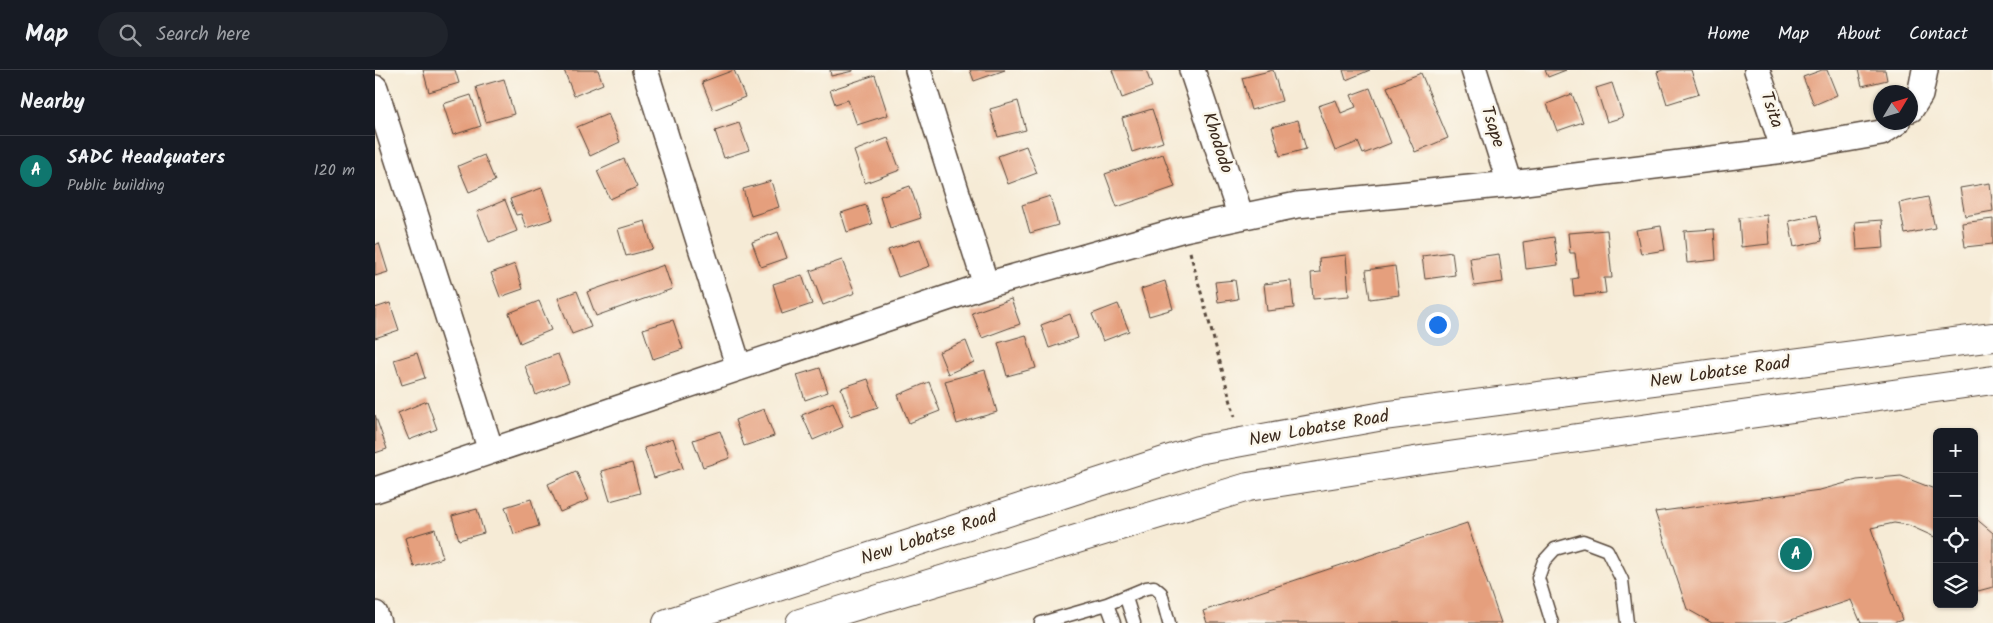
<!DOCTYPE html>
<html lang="en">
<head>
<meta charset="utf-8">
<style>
  :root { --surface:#171b24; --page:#20242c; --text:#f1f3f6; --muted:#9ea1a6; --line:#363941; --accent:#0f766e }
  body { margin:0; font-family:Kalam,sans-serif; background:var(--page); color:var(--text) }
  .controls { position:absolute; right:15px; bottom:15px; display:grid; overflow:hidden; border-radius:8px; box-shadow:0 1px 4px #0004 }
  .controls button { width:45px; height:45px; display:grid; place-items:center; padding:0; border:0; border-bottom:1px solid var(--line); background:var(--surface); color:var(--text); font:25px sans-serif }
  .compass { position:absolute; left:1498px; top:15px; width:45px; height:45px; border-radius:50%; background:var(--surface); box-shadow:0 1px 4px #0004; rotate:52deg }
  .you { position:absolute; left:1062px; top:254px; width:18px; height:18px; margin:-12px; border:4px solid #fff; border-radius:50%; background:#1a73e8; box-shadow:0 0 0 8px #1a73e833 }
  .badge { display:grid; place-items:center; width:32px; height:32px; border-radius:50%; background:var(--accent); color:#fff; font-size:16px; font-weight:700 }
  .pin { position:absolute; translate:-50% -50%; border:2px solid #fff; box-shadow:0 1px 5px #0006 }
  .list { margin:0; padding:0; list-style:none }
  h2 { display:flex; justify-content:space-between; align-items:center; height:65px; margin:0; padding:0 20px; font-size:21px }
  h2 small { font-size:16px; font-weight:400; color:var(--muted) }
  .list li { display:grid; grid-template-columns:32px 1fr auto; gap:15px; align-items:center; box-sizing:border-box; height:70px; padding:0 20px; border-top:1px solid var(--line) }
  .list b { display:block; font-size:19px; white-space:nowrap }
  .list p { margin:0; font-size:16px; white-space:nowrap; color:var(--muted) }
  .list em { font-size:16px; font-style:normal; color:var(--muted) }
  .icon { flex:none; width:28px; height:28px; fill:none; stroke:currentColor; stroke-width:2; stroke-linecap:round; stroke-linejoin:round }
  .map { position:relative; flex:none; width:1618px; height:553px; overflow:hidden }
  header { display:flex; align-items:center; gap:30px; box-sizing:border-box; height:70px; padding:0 25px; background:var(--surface); border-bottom:1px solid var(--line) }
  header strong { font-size:24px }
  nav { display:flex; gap:28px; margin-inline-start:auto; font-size:18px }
  .search { width:350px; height:45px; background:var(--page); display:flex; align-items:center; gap:12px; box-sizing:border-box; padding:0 18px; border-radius:28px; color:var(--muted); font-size:19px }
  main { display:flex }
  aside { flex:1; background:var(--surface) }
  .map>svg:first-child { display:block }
  .building { fill:#e59f7d }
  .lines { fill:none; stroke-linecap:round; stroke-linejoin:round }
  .lane-casing { stroke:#57473a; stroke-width:15 }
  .street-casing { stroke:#57473a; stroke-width:28 }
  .primary-casing { stroke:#57473a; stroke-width:30 }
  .path { stroke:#57473a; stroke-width:3; stroke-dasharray:4 4; stroke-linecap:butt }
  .lane { stroke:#fff; stroke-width:12 }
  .street { stroke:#fff; stroke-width:25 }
  .primary { stroke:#fff; stroke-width:28 }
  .labels { text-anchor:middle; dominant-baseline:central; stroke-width:5; stroke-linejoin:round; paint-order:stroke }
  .street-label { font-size:18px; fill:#3b2a1e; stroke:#fbf7ec }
</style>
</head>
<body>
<header>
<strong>Map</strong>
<div class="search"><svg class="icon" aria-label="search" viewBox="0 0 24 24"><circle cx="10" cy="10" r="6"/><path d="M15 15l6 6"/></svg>Search here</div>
<nav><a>Home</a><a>Map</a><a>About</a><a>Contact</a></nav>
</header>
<main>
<aside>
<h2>Nearby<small></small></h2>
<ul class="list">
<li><span class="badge">A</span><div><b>SADC Headquaters</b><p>Public building</p></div><em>120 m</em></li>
</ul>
</aside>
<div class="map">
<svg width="1618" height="553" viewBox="0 0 1618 553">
  <rect width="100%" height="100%" fill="#fbf7ec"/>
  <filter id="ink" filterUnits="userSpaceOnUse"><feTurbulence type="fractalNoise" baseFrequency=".02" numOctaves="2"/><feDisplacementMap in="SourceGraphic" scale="10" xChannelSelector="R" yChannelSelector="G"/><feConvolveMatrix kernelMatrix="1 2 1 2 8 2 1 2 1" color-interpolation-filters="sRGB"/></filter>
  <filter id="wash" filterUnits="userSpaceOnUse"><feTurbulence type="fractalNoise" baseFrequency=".0096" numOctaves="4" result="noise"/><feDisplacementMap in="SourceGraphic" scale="20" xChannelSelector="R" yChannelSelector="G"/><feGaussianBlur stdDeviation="1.12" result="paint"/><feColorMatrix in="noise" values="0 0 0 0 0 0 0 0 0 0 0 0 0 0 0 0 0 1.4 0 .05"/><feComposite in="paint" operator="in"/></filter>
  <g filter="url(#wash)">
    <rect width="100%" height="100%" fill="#f6ebd6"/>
    <g id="blocks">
      <path class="building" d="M48,0H80L84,13L54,22Z
        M189,0H223L228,14L199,26Z
        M359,0L370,27L338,40L327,12Z
        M455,0H478V1L456,6Z
        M595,0H630L599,11Z
        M737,0H771L777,17L747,28Z
        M898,0L907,31L876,40L867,8Z
        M968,0H995L971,10Z
        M1170,0H1191L1173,7Z
        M1288,0H1316L1324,24L1292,34L1282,2Z
        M1447,0H1452L1462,25L1439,35L1428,7Z
        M1483,0H1510L1512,10L1487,16Z
        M1046,3L1073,68L1040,82L1012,17Z
        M500,5L513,45L482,55L473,30L460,34L455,20Z
        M129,9L139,44L111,52L101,17Z
        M1237,13L1248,47L1232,52L1221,18Z
        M995,18L1016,73L988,84L983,72L960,81L943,36L961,30L966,43L981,37L976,25Z
        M1197,24L1208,52L1182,61L1172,34Z
        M96,25L106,56L78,65L68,34Z
        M643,31L651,60L623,67L615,39Z
        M777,39L788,72L757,82L747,48Z
        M233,44L245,72L215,86L202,57Z
        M923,50L931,79L905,86L897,57Z
        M364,53L374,80L349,88L340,61Z
        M513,68L525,100L490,113L479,81Z
        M651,76L662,103L633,114L623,86Z
        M788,84L800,117L742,137L730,104Z
        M109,85L120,111L94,122L83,96Z
        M249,89L262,117L235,129L222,101Z
        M396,111L404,137L376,146L368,119Z
        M1615,113L1618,141L1590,146L1585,118Z
        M535,116L546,148L515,158L505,126Z
        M167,118L178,149L151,158L146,144L141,145L135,129Z
        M675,126L683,155L655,163L647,135Z
        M1553,127L1560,158L1530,164L1524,133Z
        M130,130L142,161L114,172L102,142Z
        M491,135L497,154L472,162L466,143Z
        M1392,145L1394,174L1366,177L1364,148Z
        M1442,145L1447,171L1419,177L1414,151Z
        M1618,149V174L1590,177L1587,153Z
        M1507,150L1509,178L1482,180L1480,152Z
        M270,151L278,179L251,186L243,159Z
        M1286,156L1290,180L1266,184L1261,160Z
        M1339,159L1341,190L1312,193L1309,161Z
        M1232,160L1237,208H1229L1231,223L1199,226L1197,209L1203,208L1200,183H1195L1193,163Z
        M403,162L412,188L386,197L377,172Z
        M1179,167L1183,195L1151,199L1148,172Z
        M545,169L555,196L523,207L513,180Z
        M4,173L13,202L0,206V175Z
        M1077,182L1080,205L1050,209L1047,186Z
        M1124,184L1128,212L1099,216L1095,188Z
        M971,185L974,226L938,229L936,203L945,202L944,188Z
        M467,190L480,223L448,235L435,201Z
        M140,194L148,219L125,227L116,203Z
        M289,195L297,219L221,246L212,222Z
        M1020,196L1024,225L995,229L991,200Z
        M427,205L437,234L407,244L398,214Z
        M860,210L863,229L843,232L840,212Z
        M790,211L798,239L774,246L766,219Z
        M916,211L919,238L892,241L889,214Z
        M202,221L216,257L197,264L183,228Z
        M636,229L645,254L607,268L597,243Z
        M164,231L176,260L145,273L134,243Z
        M15,233L24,260L0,268V238Z
        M743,234L754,261L728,271L717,244Z
        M695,244L703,268L674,278L666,255Z
        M298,250L308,279L278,289L268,259Z
        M651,265L661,298L632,306L623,273Z
        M591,271L599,292L573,304L564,282Z
        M42,283L50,308L27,315L19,290Z
        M183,284L194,312L161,325L150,296Z
        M445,298L453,322L430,330L422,305Z
        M610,300L622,342L582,354L570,311Z
        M493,309L503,337L476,346L466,318Z
        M554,312L565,341L534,353L523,325Z
        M52,331L62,359L34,370L23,343Z
        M458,332L468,357L438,370L427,345Z
        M389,339L399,366L369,376L360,350Z
        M0,345L12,379L0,383Z
        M345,361L355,388L328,397L318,370Z
        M298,368L308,398L279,408L269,378Z
        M257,393L265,423L235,431L226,401Z
        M201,401L214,430L185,442L173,414Z
        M1526,406L1562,420V468L1533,455L1519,453L1496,458L1527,550L1518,553H1486L1476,530L1407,553H1337L1312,539L1280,442L1445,420L1482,410Z
        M156,429L164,456L139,464L130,437Z
        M102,439L109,463L84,470L77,446Z
        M1599,447L1618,463V517L1603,521L1599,512Z
        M1092,453L1126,553H832L828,541Z
        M60,459L68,488L39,497L30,468Z"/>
    </g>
  </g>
  <g filter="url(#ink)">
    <use href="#blocks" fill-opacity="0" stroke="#57473a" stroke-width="1"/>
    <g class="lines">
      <defs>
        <path id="lane" d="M751,528L759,553
          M732,534L739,553
          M666,553L732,534L771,518L779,517L786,523L794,553
          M1177,553L1163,508L1169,491L1180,479L1208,471L1232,480L1247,510L1252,553"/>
        <path id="street" d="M270,0L364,298
          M543,0L611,215
          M817,0L866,147
          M1099,0L1135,114
          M1382,0L1409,80
          M0,18L116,381
          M1536,39L1545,25L1550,0
          M0,420L611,215L809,159L922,135L1135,114L1409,80L1506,63L1522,52
          M0,544L3,553"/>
        <path id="primary" d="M292,553L823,380L1008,346L1618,267
          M425,553L873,417L1052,389L1618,310"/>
      </defs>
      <use href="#lane" class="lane-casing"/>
      <use href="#street" class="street-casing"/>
      <use href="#primary" class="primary-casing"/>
      <path class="path" d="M815,182L860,347"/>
      <use href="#lane" class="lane"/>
      <use href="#street" class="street"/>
      <use href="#primary" class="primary"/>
    </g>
  </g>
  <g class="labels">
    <g class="street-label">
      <text transform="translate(1396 40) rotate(71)">Tsita</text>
      <text transform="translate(1117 57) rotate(72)">Tsape</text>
      <text transform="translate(842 73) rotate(72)">Khododo</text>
      <text transform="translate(1345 303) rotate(-8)">New Lobatse Road</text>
      <text transform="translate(944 359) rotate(-10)">New Lobatse Road</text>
      <text transform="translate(554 468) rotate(-18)">New Lobatse Road</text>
    </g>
  </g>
</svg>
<div class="controls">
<button>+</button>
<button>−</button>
<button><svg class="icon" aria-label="locate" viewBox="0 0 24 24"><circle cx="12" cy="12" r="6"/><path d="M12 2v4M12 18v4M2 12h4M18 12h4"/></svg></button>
<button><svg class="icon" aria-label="layers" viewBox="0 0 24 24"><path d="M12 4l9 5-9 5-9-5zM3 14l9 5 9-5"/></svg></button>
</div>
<svg class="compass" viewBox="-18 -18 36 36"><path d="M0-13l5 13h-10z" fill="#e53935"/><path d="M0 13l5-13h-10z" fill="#9ea1a6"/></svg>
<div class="you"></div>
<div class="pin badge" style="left:1421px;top:484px">A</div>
</div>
</main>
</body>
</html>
